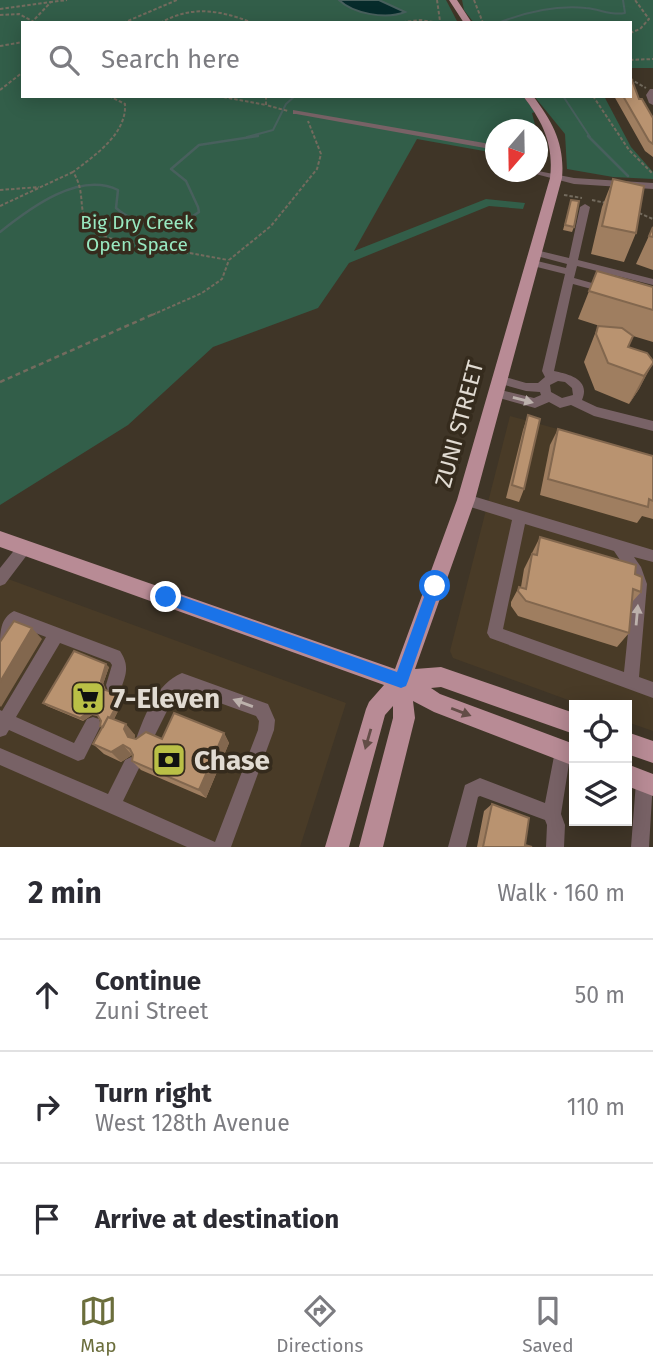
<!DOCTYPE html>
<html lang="en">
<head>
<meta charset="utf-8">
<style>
  :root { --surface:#fff; --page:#f7f7f7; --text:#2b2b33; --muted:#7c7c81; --line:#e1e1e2; --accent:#6b6e3c }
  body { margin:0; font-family:"Fira Sans",sans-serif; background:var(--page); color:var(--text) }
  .controls { position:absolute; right:21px; bottom:21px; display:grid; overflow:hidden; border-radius:0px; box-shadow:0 4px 18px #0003 }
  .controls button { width:63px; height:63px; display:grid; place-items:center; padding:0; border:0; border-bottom:2px solid var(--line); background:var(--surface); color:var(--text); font:35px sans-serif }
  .compass { position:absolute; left:485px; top:119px; width:63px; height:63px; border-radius:50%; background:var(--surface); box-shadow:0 4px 18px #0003; rotate:200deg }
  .stop { position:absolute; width:21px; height:21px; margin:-16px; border:5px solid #1a73e8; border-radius:50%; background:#fff }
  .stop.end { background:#1a73e8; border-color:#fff; box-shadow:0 2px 7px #0008 }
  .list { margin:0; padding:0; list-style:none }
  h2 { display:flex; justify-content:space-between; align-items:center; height:91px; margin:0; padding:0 28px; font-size:30px }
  h2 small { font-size:23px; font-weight:400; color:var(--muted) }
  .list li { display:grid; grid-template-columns:46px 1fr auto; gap:21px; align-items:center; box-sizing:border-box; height:112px; padding:0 28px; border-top:2px solid var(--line) }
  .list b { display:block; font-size:26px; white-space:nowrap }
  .list p { margin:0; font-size:23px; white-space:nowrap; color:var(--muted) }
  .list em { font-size:23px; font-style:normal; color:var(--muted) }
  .icon { flex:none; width:38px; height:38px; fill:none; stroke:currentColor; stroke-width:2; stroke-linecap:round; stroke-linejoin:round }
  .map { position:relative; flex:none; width:653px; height:847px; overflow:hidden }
  .search { position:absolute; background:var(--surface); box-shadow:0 4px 18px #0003; left:21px; right:21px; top:21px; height:77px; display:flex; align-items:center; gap:18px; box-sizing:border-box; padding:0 24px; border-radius:0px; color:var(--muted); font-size:26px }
  .sheet { height:427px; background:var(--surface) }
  nav { display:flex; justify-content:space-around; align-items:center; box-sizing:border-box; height:98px; border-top:2px solid var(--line); background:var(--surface); font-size:19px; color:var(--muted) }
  nav a { display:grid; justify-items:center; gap:4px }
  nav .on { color:var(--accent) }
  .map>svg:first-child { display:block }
  .built { fill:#493b27 }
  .green { fill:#325e49 }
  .water { fill:#062b2b; stroke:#48605d; stroke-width:2 }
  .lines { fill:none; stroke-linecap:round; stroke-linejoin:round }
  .stream-far1 { stroke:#48605d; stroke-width:2 }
  .stream { stroke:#48605d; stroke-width:2.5 }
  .path-far1 { stroke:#736b5e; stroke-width:2; stroke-dasharray:3.5 2; stroke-linecap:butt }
  .path { stroke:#736b5e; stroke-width:2.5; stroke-dasharray:5 3.5; stroke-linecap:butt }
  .minor { fill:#786266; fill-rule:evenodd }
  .major { fill:#b88b95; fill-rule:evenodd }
  .wall { fill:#9f7e60 }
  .shaded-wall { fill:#82674e }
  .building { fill:#b99370; stroke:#82674e; stroke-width:2 }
  .oneway { fill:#bcb1ac }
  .oneway2 { fill:#634d47 }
  .route { fill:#1a73e8 }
  .labels { text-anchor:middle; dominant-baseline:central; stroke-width:7; stroke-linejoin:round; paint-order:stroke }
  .far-park-label { font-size:19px; fill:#98e8c0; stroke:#352b1d }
  .street-label { font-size:23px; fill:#e1dbd2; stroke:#352b1d }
  .near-poi-label { font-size:28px; font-weight:bold; fill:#e1dbd2; stroke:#352b1d; text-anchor:start }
</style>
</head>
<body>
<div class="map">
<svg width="653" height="847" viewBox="0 0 653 847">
  <rect width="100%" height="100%" fill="#3f3527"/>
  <path class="built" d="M510,416L653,455V731L627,722V705H582L453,658L450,651Z
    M0,576L346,703L300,847H0Z"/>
  <path class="green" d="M0,0H446L458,23H23V96H523L535,112L532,113L536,129L496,130L495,153L417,139L354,251L486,199L525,203L523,209L489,206L349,263L318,308L213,347L128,425L0,505Z
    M462,0H653V68H630V23H474L464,10Z
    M534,96H604L631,147L653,172V179L613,177L567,169L565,134Z"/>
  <path class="water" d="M339,0H379L405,12C385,20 352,13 339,0Z"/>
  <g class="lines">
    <path class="stream-far1" d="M498,23C526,12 556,5 586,8C600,9 611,16 625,13L623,0
      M563,96L590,137
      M247,137L273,130L286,104L295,96"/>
    <path class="stream" d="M588,136L628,176
      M0,232C30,208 79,171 118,190L116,208C139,228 175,231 199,212L198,207L186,181L171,169L199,145L258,136"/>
    <path class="path-far1" d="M437,0L440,21
      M474,0L483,23
      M0,9L51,2
      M0,15L19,14L36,23
      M31,23L51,2L67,0
      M123,23L177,0
      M160,23C192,5 220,10 253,23
      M348,23H370
      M397,23L420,20L440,23
      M630,33L640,29L649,19L635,0
      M0,46L23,42
      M630,60L653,59
      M630,79L646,88
      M0,90L23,72
      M109,96L125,104C127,134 94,156 73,172C91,200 68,218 108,238L228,260
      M218,96L266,105
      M266,96V105L288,111
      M593,96L629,150L653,174
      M0,190L39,187
      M564,195L582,198
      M592,200L606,203
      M0,206L73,172
      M639,213L653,219
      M152,315L202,293L222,279L229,260L271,226L317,169L321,154L308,121"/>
    <path class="path" d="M0,382L156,313"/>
    <path class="minor" d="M650,89H653V105L649,103L646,95Z
      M293,110L496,145V150L296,114H293Z
      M538,171L574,178L653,183V189L574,184L528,172Z
      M585,204L590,207L578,260L653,279V285L577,266L574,278L610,288L611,290L606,293L573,284L554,371C568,374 591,379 582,400L597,407L653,421V431L594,416L571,405L560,408L549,402L535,408L492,396L490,393L496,389L534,398L541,395L540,392L526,391L494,382L492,379L498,375L526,383H538L545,377L542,371L565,274L529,265L528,263L533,260L566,268L567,264L533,255L531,253L536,250L569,258L580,207ZM558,381L565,382L572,388L573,395L562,398L551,392L550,385Z
      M466,494L653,550V562L634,557L641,567L647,584L639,677L653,682V698L490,638L487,633L512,520L461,504L459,500L461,496ZM525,524L614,551L630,575L633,584L624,672L503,629Z
      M25,541L30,543L32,547L30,551L5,584L0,586V568L20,543Z
      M14,611L120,651C130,666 126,675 120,691L114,693L108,691L106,685L112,665L110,662L60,643L16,717L74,743L87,719L93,717L99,719L101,725L84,759L78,761L9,730L6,735L0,737V710L2,711L46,637L17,626L5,645L0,648C0,633 0,618 14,611Z
      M182,673L268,704L275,720L274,730L231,847H187L0,765V748L108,794L125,760L131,757L137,760L140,766L123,801L215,842L258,730L259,721L256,716L184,690L170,705L150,745L144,747L138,745L136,739C145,715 156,684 182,673Z
      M563,743L569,745L571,751L561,814L565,825L564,847H546L547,825L545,820L480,796L478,797L466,847H448L465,785L480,778L545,803L555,751L557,745Z
      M645,773L651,776L653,780L649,847H631L636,782L639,776Z"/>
    <path class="major" d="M449,0H457L472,23H464Z
      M523,96H533C553,122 565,145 562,178L475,500L415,669L441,667L574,713V734L441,687L431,688L440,694L574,744V766L434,712L413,701L415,718L383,847H359L393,718V706L385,715L349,847H325L366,709L369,702L384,685L0,547V531L395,669L457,500L550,178C554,145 543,122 523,96Z
      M627,732L653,741V763L627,754Z
      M627,764L653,774V796L627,786Z"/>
  </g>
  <path class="wall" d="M614,96H630L639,99L653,118V157L645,151Z
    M613,179L636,233L624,262L591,254L602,207Z
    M571,200L574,227L572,232L563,230Z
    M653,227V270L636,264Z
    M597,271L653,287V342L633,336L628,347L653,361L639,389L629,404L595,390L584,362L598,326L603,327L578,319Z
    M528,415L524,489L519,502L506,498L523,430Z
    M558,429L653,456V519L642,516L637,523L540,495L550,445Z
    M540,537L635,574L641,592L632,602L629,633L617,647L518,616L511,606V602L519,587H521L524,569Z
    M109,667L103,684L106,691L112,692L128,691L114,719L135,735L134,739H162L224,733L229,743L206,798L141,770L132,761L133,755H132L121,762L104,754L93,744L102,728L100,726L101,721L98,716L92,715L83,721L47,706L43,703Z
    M492,804L525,845L532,847H477L484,811Z"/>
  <path class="shaded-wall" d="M653,363L639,389L629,404L644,376Z
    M32,628L42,639L1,707L0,706V682Z
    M106,664L109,667L103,684L107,693L105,690L101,681Z
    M126,688L128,691L108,731L105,728Z
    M89,712L92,715L83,721L80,718Z
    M126,724L135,735L134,740L128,737L124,729Z
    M224,733L229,743L206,798L199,790Z
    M123,745L132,755L121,762L111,752Z"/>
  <path class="building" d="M630,75L639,99H642L653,118V144L649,141L623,96H630Z
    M613,179L644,186L636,233L602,226Z
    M571,200L579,201L574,227L565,225Z
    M653,227V237L649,236Z
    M597,271L653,287V310L589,291Z
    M598,326L622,328L633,336L628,347L647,353L653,361V363L644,376L608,363L596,334Z
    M528,415L540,419L524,489L512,485Z
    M558,429L653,456V501L649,499L648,507L548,479Z
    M540,537L636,565L635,574L642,577L641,592L633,589L629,633L526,601L518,591L519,587L526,589L532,554L537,555Z
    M14,621L32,628L0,682V642Z
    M74,651L106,664L101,681L105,690L112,692L121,686L126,688L110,718L108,717L103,727L100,726L101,721L97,714L89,712L80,718L43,703Z
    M174,713L224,733L199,790L132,761L133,755L130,749L123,745L111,752L93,744L108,717L126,724L124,729L128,737L136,739L146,732L162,739Z
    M492,804L529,818L525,845L532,847H483Z"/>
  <defs><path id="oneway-solid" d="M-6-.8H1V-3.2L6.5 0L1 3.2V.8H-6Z" transform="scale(1.75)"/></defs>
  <g class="oneway">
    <use href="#oneway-solid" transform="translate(523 400) rotate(15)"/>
    <use href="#oneway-solid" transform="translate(637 615) rotate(-85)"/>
    <use href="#oneway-solid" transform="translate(243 703) rotate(-160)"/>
  </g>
  <g class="oneway2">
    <use href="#oneway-solid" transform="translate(461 712) rotate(21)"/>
    <use href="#oneway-solid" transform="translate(368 739) rotate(106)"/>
  </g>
  <path class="route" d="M435,580L441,586L408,681L406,686L401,688L166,604L160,597L166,591L397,672L428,586Z"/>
  <defs>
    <symbol id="supermarket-square" viewBox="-11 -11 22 22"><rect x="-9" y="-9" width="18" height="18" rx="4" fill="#bac046" stroke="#352b1d"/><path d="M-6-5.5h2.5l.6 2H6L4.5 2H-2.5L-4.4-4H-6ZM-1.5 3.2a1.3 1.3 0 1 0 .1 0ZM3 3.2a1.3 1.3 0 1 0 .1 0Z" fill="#111"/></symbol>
    <symbol id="bank-square" viewBox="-11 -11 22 22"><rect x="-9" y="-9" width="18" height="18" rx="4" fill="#bac046" stroke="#352b1d"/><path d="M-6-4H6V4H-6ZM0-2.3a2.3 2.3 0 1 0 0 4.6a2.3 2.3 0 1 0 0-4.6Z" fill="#111"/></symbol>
  </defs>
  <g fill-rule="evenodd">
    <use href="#supermarket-square" x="69" y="679" width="38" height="38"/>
    <use href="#bank-square" x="150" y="741" width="38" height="38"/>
  </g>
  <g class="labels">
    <g class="far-park-label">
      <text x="137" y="222">Big Dry Creek<tspan x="137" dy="22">Open Space</tspan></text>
    </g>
    <g class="street-label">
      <text transform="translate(459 424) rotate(-75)">ZUNI STREET</text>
    </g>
    <g class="near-poi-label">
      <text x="112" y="698">7-Eleven</text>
      <text x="194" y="760">Chase</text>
    </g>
  </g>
</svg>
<div class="controls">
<button><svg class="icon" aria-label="locate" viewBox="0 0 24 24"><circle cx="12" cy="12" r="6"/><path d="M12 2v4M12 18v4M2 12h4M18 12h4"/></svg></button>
<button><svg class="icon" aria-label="layers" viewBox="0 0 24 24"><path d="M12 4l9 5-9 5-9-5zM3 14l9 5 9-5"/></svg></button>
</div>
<svg class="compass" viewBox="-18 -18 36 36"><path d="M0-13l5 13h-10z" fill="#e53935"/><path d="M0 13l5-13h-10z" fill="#7c7c81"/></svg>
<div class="stop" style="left:435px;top:586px"></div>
<div class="stop end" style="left:166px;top:597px"></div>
<div class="search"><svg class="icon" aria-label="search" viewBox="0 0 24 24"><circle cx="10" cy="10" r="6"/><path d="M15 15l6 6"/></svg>Search here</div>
</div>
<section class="sheet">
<h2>2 min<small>Walk · 160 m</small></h2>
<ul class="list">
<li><svg class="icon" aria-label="ahead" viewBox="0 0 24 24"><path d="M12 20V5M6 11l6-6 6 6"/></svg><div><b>Continue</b><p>Zuni Street</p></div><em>50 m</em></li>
<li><svg class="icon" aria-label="right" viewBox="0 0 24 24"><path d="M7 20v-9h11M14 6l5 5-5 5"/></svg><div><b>Turn right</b><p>West 128th Avenue</p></div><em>110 m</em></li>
<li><svg class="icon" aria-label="arrive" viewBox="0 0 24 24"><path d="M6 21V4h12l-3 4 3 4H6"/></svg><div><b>Arrive at destination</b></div></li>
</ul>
</section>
<nav>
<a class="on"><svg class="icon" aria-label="map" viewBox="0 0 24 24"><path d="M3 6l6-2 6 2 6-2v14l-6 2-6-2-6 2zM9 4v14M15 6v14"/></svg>Map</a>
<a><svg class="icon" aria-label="directions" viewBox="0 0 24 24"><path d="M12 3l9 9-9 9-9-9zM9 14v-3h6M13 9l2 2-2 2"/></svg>Directions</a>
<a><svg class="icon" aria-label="saved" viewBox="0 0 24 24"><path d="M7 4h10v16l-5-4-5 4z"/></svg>Saved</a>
</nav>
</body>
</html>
